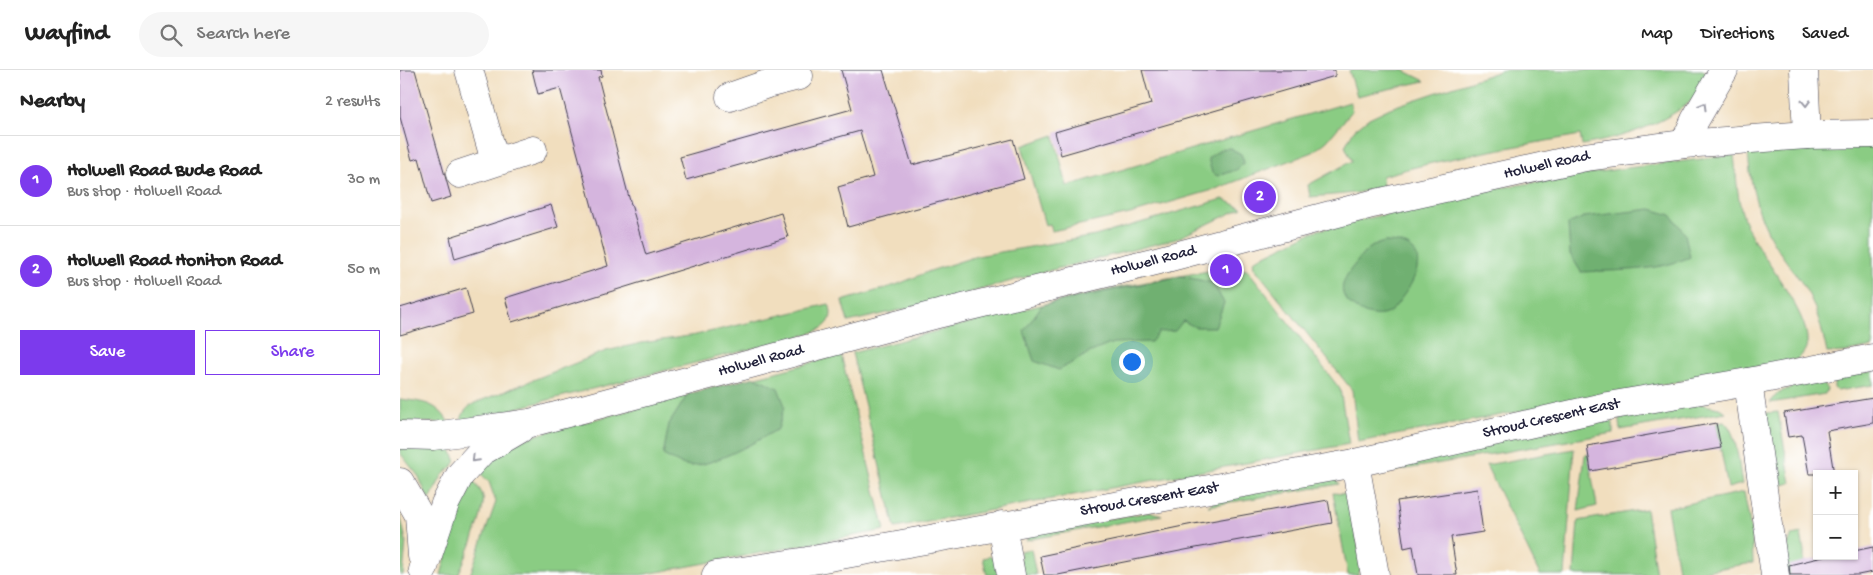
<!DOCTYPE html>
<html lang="en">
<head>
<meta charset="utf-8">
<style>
  :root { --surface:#fff; --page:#f6f6f6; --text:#222; --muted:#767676; --line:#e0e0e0; --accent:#7c3aed }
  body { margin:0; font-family:"Gochi Hand",sans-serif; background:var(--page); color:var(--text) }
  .controls { position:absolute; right:15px; bottom:15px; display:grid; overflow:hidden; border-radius:0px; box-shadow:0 1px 4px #0004 }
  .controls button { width:45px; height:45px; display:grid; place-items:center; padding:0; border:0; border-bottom:1px solid var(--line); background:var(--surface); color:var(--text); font:25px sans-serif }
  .you { position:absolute; left:731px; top:291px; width:18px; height:18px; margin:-12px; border:4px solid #fff; border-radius:50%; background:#1a73e8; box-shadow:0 0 0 8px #1a73e833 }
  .badge { display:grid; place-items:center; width:32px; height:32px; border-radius:50%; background:var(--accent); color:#fff; font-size:16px; font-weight:700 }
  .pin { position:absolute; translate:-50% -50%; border:2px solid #fff; box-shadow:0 1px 5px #0006 }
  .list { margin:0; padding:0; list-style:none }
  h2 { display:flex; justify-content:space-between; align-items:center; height:65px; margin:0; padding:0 20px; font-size:21px }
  h2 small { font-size:16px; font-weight:400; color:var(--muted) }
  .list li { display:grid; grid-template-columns:32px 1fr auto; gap:15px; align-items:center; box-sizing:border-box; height:90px; padding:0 20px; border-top:1px solid var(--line) }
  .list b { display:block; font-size:19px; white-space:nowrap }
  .list p { margin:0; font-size:16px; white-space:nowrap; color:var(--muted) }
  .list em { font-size:16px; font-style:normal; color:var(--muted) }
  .actions { display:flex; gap:10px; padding:15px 20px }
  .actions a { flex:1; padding:11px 0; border:1px solid var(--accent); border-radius:0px; text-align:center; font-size:18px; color:var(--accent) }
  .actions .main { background:var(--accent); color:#fff }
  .icon { flex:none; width:28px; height:28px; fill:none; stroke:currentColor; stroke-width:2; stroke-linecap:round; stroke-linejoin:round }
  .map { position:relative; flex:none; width:1473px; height:505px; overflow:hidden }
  header { display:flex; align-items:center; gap:30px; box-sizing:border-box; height:70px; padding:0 25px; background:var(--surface); border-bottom:1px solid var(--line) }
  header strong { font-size:24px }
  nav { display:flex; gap:28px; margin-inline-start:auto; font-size:18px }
  .search { width:350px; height:45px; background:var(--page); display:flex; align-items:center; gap:12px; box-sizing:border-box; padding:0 18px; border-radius:28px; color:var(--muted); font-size:19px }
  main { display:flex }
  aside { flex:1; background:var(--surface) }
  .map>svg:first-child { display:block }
  .green { fill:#8acc83; stroke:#56775f }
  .forest { fill:#6fb071; stroke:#486956 }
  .building { fill:#d5b5de }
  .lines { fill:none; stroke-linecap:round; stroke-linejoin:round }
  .minor-casing { stroke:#413e4f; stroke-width:29 }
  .tertiary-casing { stroke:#413e4f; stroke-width:29 }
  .minor { stroke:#fff; stroke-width:28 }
  .tertiary { stroke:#fff; stroke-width:28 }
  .oneway { stroke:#9c9ca7 }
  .labels { text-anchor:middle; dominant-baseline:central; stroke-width:4; stroke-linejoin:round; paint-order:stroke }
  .street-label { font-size:16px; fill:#22223b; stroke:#fff }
</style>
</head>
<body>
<header>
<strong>Wayfind</strong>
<div class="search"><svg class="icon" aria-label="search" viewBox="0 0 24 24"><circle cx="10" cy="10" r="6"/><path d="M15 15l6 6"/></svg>Search here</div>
<nav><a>Map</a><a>Directions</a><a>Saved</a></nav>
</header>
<main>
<aside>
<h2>Nearby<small>2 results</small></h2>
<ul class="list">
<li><span class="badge">1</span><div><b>Holwell Road Bude Road</b><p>Bus stop · Holwell Road</p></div><em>30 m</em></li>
<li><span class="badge">2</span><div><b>Holwell Road Honiton Road</b><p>Bus stop · Holwell Road</p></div><em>50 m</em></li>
</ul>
<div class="actions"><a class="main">Save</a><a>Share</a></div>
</aside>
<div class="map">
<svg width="1473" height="505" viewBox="0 0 1473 505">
  <rect width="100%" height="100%" fill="#fff"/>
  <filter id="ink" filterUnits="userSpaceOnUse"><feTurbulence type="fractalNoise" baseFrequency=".02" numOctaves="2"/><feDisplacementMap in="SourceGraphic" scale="10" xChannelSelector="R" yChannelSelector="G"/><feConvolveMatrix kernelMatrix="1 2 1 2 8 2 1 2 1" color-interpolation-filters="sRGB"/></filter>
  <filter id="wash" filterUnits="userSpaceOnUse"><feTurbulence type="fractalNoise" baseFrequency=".0096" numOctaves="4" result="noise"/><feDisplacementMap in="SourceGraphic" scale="20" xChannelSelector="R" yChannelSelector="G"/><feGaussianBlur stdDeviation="1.12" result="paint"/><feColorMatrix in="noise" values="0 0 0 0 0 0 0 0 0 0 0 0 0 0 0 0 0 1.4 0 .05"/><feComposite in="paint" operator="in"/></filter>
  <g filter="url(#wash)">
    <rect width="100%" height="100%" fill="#f1debe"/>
    <path class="green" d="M949,0H1003L1025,11L957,26Z
      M1103,0H1302L1314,6C1286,48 1229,67 1182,75L1180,65C1114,77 1047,87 982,106L983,117L956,123L910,127L908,115L952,91L945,76L954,60L969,48L990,38Z
      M950,32L952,41L927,71L913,82L813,120L730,144L652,161L650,154L645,155L622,76L654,65L667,116Z
      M1473,76V277L1446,282L1427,283C1422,260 1417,238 1405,218C1393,198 1376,181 1367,160C1355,136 1350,109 1348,83Z
      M1334,85C1337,110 1337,136 1348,159C1361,187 1410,244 1407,273C1406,280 1403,284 1398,289L958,372L952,320L854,197L853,191L914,161L1094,119L1219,99Z
      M823,129L842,138L776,169L640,203L540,231L448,252L442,231L496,215L530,201L577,186L695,166Z
      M847,199L940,319L949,374L495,458L452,283C570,253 688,220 809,201L815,207H822Z
      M429,234C439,260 409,263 390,269L61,352C62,343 67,337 75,333L206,281L242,273L296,265Z
      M441,285L485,460L241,505H70L96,432L89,412L77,400L109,374L143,363Z
      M1473,301V315L1437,321L1434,318V309Z
      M1421,312L1427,319L1425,324L1370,333L1378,323L1395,316Z
      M0,329C22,332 37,332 49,353L0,352Z
      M1300,334L1319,338L1326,342L1220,360L1219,352L1220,347Z
      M1378,342L1391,413L1382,415L1378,403L1370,396L1366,343Z
      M1211,350L1213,353V363L978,404L984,398L1004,387Z
      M1324,352C1337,359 1339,399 1342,414L1328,418L1316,353Z
      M0,372L49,374L56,392L42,406L29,431L19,407L0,383Z
      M1174,379L1165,505H1140L1086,395Z
      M1188,384L1197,436L1178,441L1185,385Z
      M933,406L939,414L808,436L817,429Z
      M70,407C74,413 82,420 83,427C86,443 65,489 58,505H41L64,420Z
      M1344,422L1352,465L1353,493L1279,505L1267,438Z
      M933,423L946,424L950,432L962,495L958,505H948Z
      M1246,439L1256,505H1174L1178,451Z
      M751,442L762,445L626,470L632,461Z
      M0,444L6,471L3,505H0Z
      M1401,463L1404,481V505H1385V483L1392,465Z
      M631,479L636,505H621L620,481Z
      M590,486L596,492L601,505H587L583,488Z"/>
    <path class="forest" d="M830,78L841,84L844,92C838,103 828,101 818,106L812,103L808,88L821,79Z
      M1251,139L1271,145L1285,164L1290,187C1256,202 1218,200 1181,202L1170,184L1168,154L1184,147Z
      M986,172C1028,172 1022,201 1003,226C999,231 995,238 991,241C984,247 973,246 965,243C935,229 938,214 956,193C966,180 970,175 986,172Z
      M781,206L813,213L824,233L815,257H795L783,251L775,261L759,262L751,272L713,273L691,282L659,300L634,291L624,261L642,235Z
      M355,307L378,318L385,336L378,359C357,371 317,394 292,396C282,396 271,389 263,385L269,354L288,324Z"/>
    <g id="blocks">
      <path class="building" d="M0,0H15L51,127L31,133L19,88L12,90L0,47Z
        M132,0H201L202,6L198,7L228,124L246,185L381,143L388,167L112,252L105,228L208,196L160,18L138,24Z
        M441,0H483L512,95L613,69L624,109L448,157L438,117L473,107L460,61L286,110L280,87L452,39Z
        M742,0H935V6L661,85L655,62L751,34Z
        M151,135L158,157L55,189L50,167Z
        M66,218L73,244L0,265V238Z
        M1473,328V353L1427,361L1434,404H1409L1402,365L1388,367L1384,343Z
        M1316,353L1321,378L1191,401L1187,376Z
        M1077,419L1083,462L1051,467L1057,505H1018L1013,476L1004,478L997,431Z
        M928,430L932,453L785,480L658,505H644L640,486L788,455Z
        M1473,477V502L1458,505H1390L1389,495L1427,486H1454V481Z"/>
    </g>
  </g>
  <g filter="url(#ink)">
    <use href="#blocks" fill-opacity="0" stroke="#413e4f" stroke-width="1"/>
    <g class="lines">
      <defs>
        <g id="minor">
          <path d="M69,0L95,91"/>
          <path d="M1404,0L1407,65"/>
          <path d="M330,27L367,14L399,6"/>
          <path d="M1284,74L1295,50L1324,0"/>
          <path d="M60,104L133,80"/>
          <path d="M1348,312L1375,505"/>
          <path d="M955,393L975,505"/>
          <path d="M602,455L611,505"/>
          <path id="s1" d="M316,505L407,491L955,393L1208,336L1348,312L1473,288"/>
        </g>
        <g id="tertiary">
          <path id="s2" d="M0,365L33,366L130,353L534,245L756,191L972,134L1185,87L1284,74L1407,65L1473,64"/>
          <path d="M0,412L19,445L22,486"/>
          <path d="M23,500L45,434L60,405L81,382L120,359"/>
        </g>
      </defs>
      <use href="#minor" class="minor-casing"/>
      <use href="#tertiary" class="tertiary-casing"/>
      <use href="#minor" class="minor"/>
      <use href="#tertiary" class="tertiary"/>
    </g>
    <defs><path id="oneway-chevron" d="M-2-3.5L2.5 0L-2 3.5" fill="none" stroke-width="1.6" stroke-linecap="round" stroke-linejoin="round" transform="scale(1.25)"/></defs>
    <g class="oneway">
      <use href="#oneway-chevron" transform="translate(1406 33) rotate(88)"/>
      <use href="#oneway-chevron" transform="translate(1303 36) rotate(-60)"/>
      <use href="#oneway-chevron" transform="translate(75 389) rotate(134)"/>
    </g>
  </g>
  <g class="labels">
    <g class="street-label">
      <text stroke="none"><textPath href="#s2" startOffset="1180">Holwell Road</textPath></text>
      <text stroke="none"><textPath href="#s2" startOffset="775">Holwell Road</textPath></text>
      <text stroke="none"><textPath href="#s2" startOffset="370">Holwell Road</textPath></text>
      <text stroke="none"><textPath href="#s1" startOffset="850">Stroud Crescent East</textPath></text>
      <text stroke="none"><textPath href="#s1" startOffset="440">Stroud Crescent East</textPath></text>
    </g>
  </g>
</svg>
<div class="controls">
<button>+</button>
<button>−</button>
</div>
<div class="you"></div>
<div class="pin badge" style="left:826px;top:200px">1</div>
<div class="pin badge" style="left:860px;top:127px">2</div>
</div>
</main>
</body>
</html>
